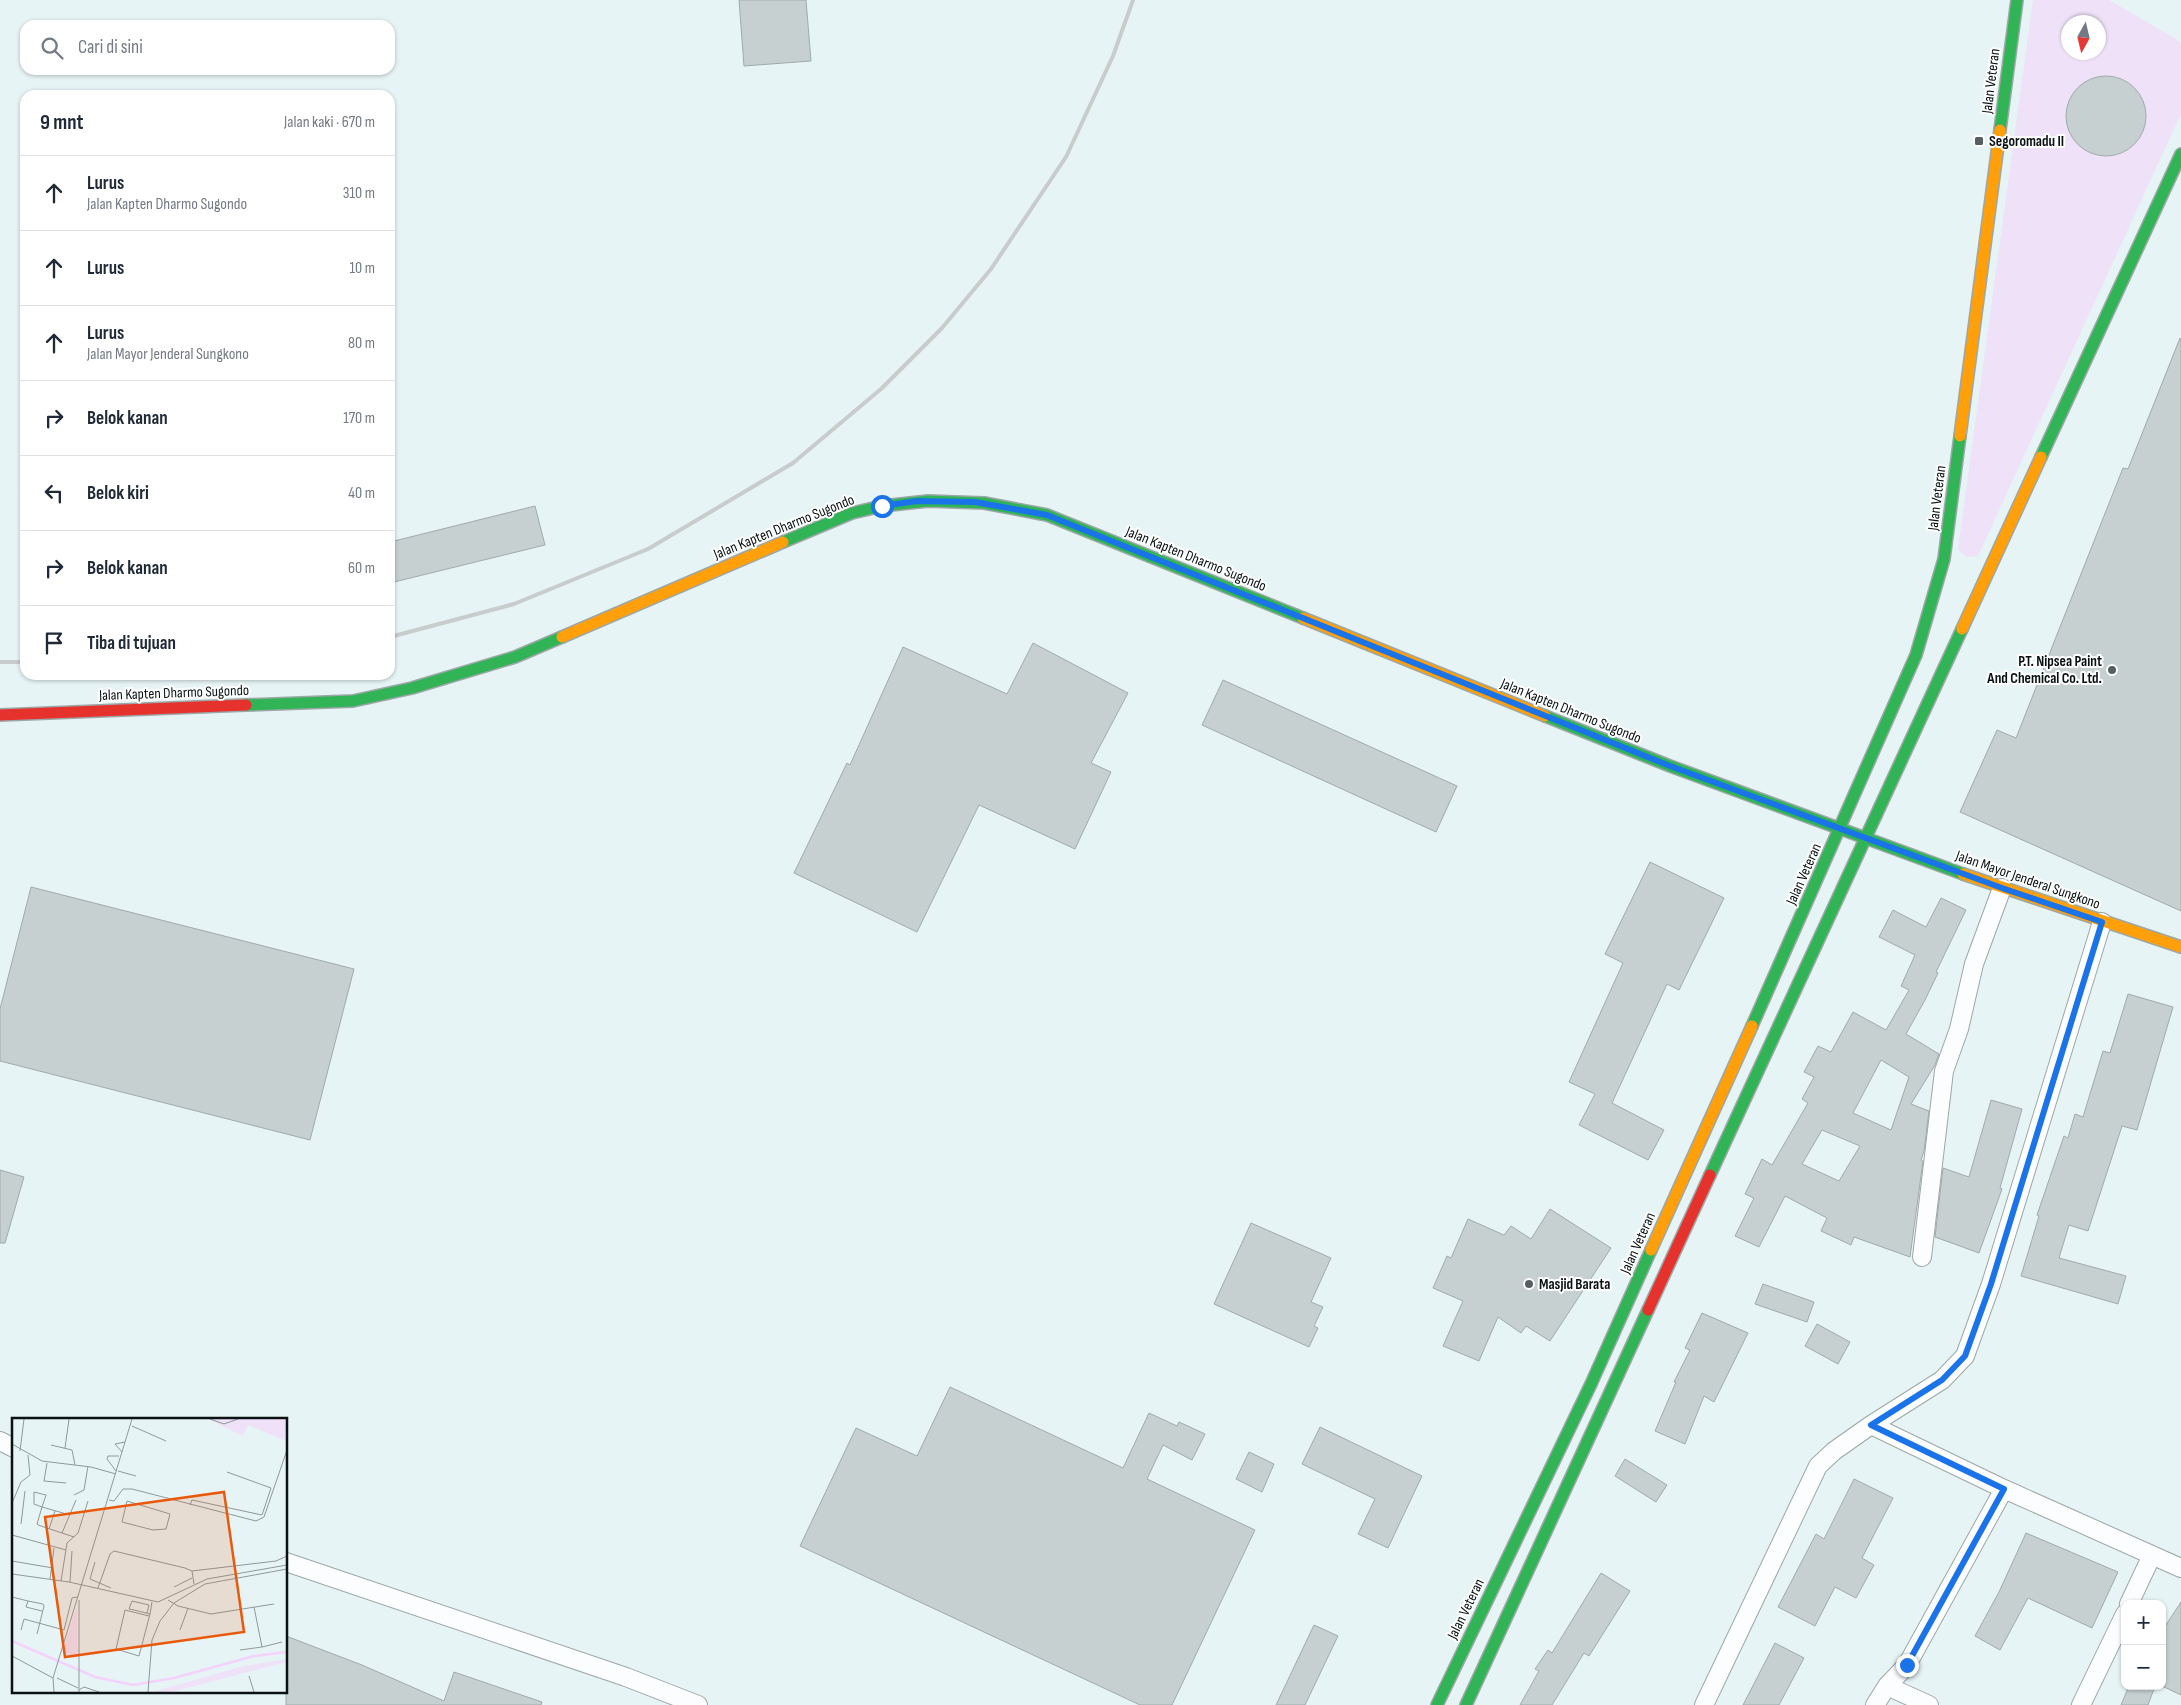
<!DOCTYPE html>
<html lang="id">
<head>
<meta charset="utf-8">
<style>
  :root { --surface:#fff; --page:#f2f2f3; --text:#1f2937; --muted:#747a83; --line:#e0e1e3 }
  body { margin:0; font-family:"Sofia Sans Condensed",sans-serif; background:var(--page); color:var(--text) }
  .controls { position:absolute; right:15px; bottom:15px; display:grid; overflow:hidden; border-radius:10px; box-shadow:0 1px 4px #0004 }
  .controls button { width:45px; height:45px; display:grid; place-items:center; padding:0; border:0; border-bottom:1px solid var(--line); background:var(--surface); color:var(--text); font:25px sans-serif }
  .compass { position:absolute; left:2061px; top:15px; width:45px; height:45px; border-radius:50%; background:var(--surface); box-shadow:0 1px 4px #0004; rotate:188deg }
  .stop { position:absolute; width:15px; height:15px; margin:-11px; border:4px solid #1a73e8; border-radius:50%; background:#fff }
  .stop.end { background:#1a73e8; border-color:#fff; box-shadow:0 1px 5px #0008 }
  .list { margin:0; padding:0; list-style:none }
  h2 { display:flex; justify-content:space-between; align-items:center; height:65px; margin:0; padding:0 20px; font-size:21px }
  h2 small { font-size:16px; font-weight:400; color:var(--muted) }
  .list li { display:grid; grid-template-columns:32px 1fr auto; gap:15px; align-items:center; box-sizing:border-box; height:75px; padding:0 20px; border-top:1px solid var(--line) }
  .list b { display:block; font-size:19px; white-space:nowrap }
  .list p { margin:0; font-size:16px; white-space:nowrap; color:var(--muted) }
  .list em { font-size:16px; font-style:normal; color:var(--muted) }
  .icon { flex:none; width:28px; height:28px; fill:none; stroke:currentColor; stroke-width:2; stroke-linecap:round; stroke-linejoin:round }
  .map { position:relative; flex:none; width:2181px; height:1705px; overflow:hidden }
  .search { position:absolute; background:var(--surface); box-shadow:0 1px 4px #0004; left:20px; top:20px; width:375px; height:55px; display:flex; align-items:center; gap:12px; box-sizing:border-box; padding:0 18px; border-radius:15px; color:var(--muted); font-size:19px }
  .panel { position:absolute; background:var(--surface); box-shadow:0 1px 4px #0004; left:20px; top:90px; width:375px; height:590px; border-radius:15px }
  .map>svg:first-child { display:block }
  .green { fill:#efe1f7; fill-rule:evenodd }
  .building { fill:#c6d0d1; stroke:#a0aaab; fill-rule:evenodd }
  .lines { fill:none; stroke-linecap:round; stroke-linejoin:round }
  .street-casing { stroke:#9da7a7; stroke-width:20 }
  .fast-casing { stroke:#9da7a7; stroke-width:14 }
  .slow-casing { stroke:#9da7a7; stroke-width:14 }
  .jam-casing { stroke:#9da7a7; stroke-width:14 }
  .street { stroke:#fbfdfe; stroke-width:18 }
  .fast { stroke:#30b455; stroke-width:11 }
  .slow { stroke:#ff9f0a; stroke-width:11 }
  .jam { stroke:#e5322d; stroke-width:11 }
  .rail { stroke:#c8cccc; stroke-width:4 }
  .route { stroke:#1a73e8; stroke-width:6 }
  .poi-dot { fill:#576061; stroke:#fff; stroke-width:2 }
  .labels { text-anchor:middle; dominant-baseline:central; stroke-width:4; stroke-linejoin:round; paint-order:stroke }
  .street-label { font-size:15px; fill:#091112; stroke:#fff }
  .poi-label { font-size:15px; font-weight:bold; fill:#091112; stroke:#fff; text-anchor:start }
  .inset-river { fill:none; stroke:#f4d2fb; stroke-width:2.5 }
  .inset-road { fill:none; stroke:#8e999a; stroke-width:1 }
  .view { fill:#e8590c; fill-opacity:0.15; stroke:#e8590c; stroke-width:2.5 }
  .inset-edge { fill:none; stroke:#091112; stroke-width:2.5 }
</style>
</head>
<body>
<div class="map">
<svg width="2181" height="1705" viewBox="0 0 2181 1705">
  <rect width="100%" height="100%" fill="#e7f4f5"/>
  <path class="green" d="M2033,0H2109L2176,39L2181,44V114L1978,556L1967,557L1958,549ZM2068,22H2098V52H2068Z"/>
  <path class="building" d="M739,0H806L811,61L744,66Z
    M2066 116a40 40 0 1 1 80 0a40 40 0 1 1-80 0Z
    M2180,338L2181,339V911L1960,812L1997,730L2016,738L2123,468L2128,469Z
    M535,506L545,545L390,583V542Z
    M1033,643L1128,693L1091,763L1111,772L1075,849L979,805L917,932L794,873L847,763L850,765L903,647L1007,694Z
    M1223,680L1457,786L1436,832L1202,725Z
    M1650,862L1724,898L1679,990L1667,984L1612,1103L1664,1130L1648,1160L1579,1125L1595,1094L1569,1082L1623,963L1605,954Z
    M31,887L354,969L310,1140L0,1061V1009Z
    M1941,898L1966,910L1936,972L1938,973L1925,1000L1906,1034L1939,1054L1935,1065L1911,1104L1929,1111L1924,1151L1921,1160L1923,1161L1910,1257L1854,1237L1851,1245L1821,1231L1827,1218L1785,1196L1759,1247L1735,1236L1754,1198L1745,1194L1762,1159L1772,1165L1808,1103L1802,1099L1814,1077L1804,1072L1818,1046L1831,1052L1853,1012L1886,1030L1909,990L1901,986L1915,955L1879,937L1893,910L1926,927ZM1881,1060L1909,1077L1891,1130L1853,1113ZM1822,1130L1860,1146L1839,1181L1802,1164Z
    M2128,994L2173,1007L2137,1130L2122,1126L2088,1231L2069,1225L2059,1258L2126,1276L2118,1304L2021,1276L2039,1216L2037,1215L2064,1136L2068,1138L2075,1114L2083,1117L2103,1051L2110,1053Z
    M1991,1100L2022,1109L2000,1188L2002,1189L1979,1253L1935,1237L1943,1168L1969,1177Z
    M0,1170L24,1177L5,1243H0Z
    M1550,1209L1611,1248L1550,1341L1526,1326L1521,1333L1498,1317L1479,1361L1443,1346L1463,1301L1433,1288L1447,1256L1451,1258L1468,1219L1504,1235L1511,1226L1531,1239Z
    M1251,1223L1331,1258L1311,1302L1323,1307L1314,1326L1318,1328L1309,1347L1214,1304Z
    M1763,1284L1814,1302L1807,1322L1755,1304Z
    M1702,1313L1748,1333L1714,1402L1704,1396L1685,1444L1655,1431L1676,1382H1674L1690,1350L1685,1348Z
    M1817,1324L1850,1342L1838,1364L1805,1346Z
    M950,1387L1123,1468L1149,1413L1177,1426L1179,1422L1205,1434L1192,1460L1163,1445L1147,1479L1255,1530L1172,1705H1140L800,1546L856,1428L917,1456Z
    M1320,1427L1422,1476L1388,1548L1358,1534L1375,1499L1302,1464Z
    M1249,1452L1274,1464L1262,1492L1236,1479Z
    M1625,1459L1667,1485L1656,1502L1615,1476Z
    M1854,1479L1893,1498L1862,1558L1874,1565L1856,1598L1835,1587L1815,1626L1778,1607L1816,1534L1824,1539Z
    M2026,1533L2118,1572L2092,1628L2028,1598L2000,1650L1975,1636L1999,1592Z
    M1601,1573L1630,1591L1589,1656L1584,1653L1552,1705H1520L1539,1671L1535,1669L1548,1650L1552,1653Z
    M2181,1602V1695L2162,1686V1631Z
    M1314,1625L1338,1636L1305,1705H1276Z
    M286,1636L362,1665L444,1701L454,1672L542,1702L541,1705H286Z
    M1775,1643L1804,1658L1779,1705H1743Z
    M2129,1686H2155L2148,1705H2121Z"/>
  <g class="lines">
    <defs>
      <path id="street" d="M1922,1257L1944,1071L1959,1029L1974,964L2002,888
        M1871,1425L2004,1489L2181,1568
        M0,1441L14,1448
        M286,1562L626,1677L698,1705
        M2129,1604L2152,1555
        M1887,1686L1929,1705
        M1704,1705L1818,1466L1834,1451L1871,1425L1942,1380L1965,1356L1991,1284L2102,922
        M1875,1705L1887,1686L1907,1665L2004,1489
        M2081,1705L2125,1614"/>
      <path id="fast" d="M2000,130L2017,0
        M2041,457L2181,154
        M783,542L852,513L882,506L928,501L984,503L1047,515L1303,618
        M246,705L353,701L412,688L515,657L562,637
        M1545,716L1670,766L1963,874
        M1752,1026L1916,655L1944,559L1960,436
        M1710,1175L1962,629
        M1437,1705L1591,1384L1651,1250
        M1466,1705L1648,1310"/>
      <path id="slow" d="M1960,436L2000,130
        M1303,618L1545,716
        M1962,629L2041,457
        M562,637L783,542
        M1963,874L2181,947
        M1651,1250L1752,1026"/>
      <path id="jam" d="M0,715L246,705
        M1648,1310L1710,1175"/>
    </defs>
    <use href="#street" class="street-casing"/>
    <use href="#fast" class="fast-casing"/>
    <use href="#slow" class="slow-casing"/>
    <use href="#jam" class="jam-casing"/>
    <use href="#street" class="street"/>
    <use href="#fast" class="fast"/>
    <use href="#slow" class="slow"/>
    <use href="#jam" class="jam"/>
    <path class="rail" d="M390,637L514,604L648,549L793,463L881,389L942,328L991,269L1066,157L1113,56L1133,0
      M0,662H25"/>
  </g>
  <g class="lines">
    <path class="route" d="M882,506L917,501L975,502L1047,515L1670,766L2002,888L2102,922L1991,1284L1965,1356L1942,1380L1871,1425L2004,1489L1907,1665"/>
  </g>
  <g class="poi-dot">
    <rect x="1974" y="136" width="10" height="10" rx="2.5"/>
    <circle cx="2112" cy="670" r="5"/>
    <circle cx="1529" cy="1284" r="5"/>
  </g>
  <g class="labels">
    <g class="street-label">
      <text transform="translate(1991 81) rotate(-83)">Jalan Veteran</text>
      <text transform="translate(1937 498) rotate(-83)">Jalan Veteran</text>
      <text transform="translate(784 527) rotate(-22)">Jalan Kapten Dharmo Sugondo</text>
      <text transform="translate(1196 559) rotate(22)">Jalan Kapten Dharmo Sugondo</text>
      <text transform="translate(174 693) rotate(-2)">Jalan Kapten Dharmo Sugondo</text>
      <text transform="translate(1571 711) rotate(22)">Jalan Kapten Dharmo Sugondo</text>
      <text transform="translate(1804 874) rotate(-66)">Jalan Veteran</text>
      <text transform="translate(2028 880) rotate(19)">Jalan Mayor Jenderal Sungkono</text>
      <text transform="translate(1638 1243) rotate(-66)">Jalan Veteran</text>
      <text transform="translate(1466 1609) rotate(-64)">Jalan Veteran</text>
    </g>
    <g class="poi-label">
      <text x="1989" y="141">Segoromadu II</text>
      <text x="2102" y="661" text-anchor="end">P.T. Nipsea Paint<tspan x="2102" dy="17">And Chemical Co. Ltd.</tspan></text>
      <text x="1539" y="1284">Masjid Barata</text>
    </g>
  </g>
  <g transform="translate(12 1418)">
    <rect width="275" height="275" fill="#e7f4f5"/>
    <path d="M196,1H274V23L236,7L231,18ZM64,191L65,192V241L50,234ZM275,241V244L159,274H141L228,249Z" fill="#efe1f7"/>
    <path class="inset-river" d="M0,223L83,259L121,267L162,260L242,238L275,234"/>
    <path class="inset-road" d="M198,1L212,6L226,1M120,8L154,23M0,26L30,43L79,49L104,56M39,27L60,32L63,47M53,30L57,1M8,33L12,1M110,34L103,26L113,24M35,45L32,63L54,65M104,53L95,41L96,38H107M106,53L124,58M62,77L72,72L76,48M97,82L102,83L111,71H120L244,103L252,99L275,32M115,83L158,96L154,111L141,112L110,104ZM0,85L9,64L18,57L16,37M178,87L180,82L250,97L259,70L215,54M58,97L30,89L22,86V74L34,77L30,89L25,106L26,107L62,119M9,106L13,73M37,111L43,93M50,115L64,82M0,117L54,132M0,143L41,150M83,144L78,161L99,170M180,153L264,143L275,138M0,156L57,164L146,184L195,161L275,147M38,161L42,130M49,163L55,125L66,115L76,83M58,164L60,133M162,169L180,160M86,170L98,136L102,133L173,150L180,153L182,166M0,179L16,183M156,182L166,188L199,196L262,186M135,195L137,187L120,183L117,191L122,192L138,196M137,198L113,192L104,231L127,238L138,196L140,184M9,212L12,201L52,212L60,180L65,179M168,212L176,190M25,216L32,188L31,186L16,183L14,189L30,193M250,229L270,224M228,232L250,229L242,189M0,238L41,260M237,258L242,274M45,260L66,270M67,272L72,269L87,274M42,274L41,260L120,1M67,274V182M136,274L140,222L148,203L162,185L193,166L275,151"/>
    <path class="view" d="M212,74L232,214L53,239L33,99Z"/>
    <rect width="275" height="275" class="inset-edge"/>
  </g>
</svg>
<div class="controls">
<button>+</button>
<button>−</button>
</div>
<svg class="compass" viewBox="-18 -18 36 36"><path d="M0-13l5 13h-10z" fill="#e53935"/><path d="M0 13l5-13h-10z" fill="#747a83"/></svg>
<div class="stop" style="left:882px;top:506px"></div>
<div class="stop end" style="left:1907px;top:1665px"></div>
<div class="search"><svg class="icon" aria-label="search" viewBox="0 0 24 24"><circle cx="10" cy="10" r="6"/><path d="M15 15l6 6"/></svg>Cari di sini</div>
<section class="panel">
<h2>9 mnt<small>Jalan kaki · 670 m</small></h2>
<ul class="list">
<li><svg class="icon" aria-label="ahead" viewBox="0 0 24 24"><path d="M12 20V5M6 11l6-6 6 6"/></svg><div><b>Lurus</b><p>Jalan Kapten Dharmo Sugondo</p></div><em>310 m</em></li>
<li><svg class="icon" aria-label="ahead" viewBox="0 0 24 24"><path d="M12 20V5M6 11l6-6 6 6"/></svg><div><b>Lurus</b></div><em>10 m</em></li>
<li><svg class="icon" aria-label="ahead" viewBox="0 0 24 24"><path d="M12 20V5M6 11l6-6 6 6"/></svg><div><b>Lurus</b><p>Jalan Mayor Jenderal Sungkono</p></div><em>80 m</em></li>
<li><svg class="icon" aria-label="right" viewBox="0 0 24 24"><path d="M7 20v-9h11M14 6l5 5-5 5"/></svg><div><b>Belok kanan</b></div><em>170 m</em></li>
<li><svg class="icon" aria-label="left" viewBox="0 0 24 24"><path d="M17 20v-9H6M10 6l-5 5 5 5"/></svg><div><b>Belok kiri</b></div><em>40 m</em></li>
<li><svg class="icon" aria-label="right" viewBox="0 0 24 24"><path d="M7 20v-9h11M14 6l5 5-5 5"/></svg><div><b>Belok kanan</b></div><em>60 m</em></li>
<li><svg class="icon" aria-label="arrive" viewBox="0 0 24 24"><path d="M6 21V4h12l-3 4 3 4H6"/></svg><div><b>Tiba di tujuan</b></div></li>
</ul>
</section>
</div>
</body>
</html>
